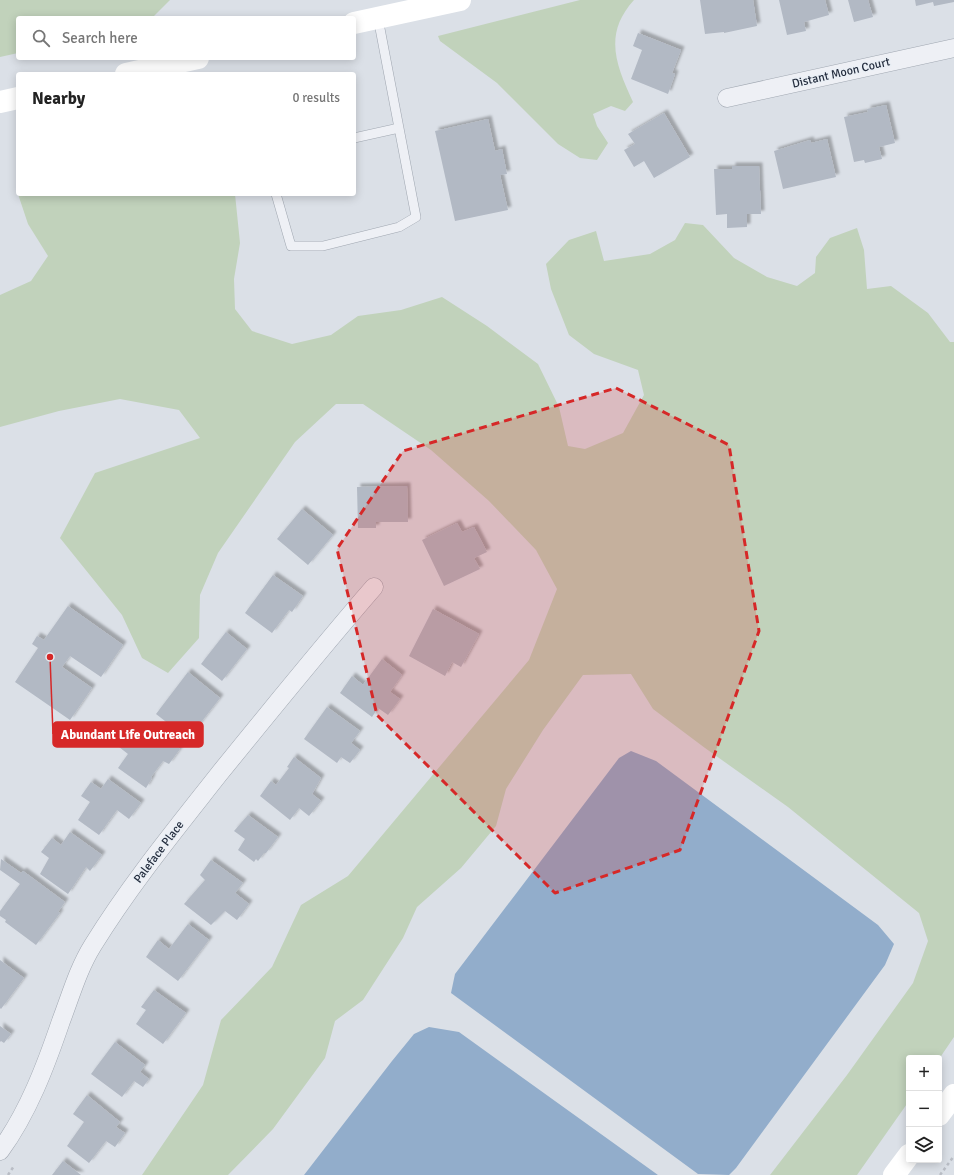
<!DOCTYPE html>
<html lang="en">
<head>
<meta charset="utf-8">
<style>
  :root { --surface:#fff; --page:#f2f2f2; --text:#222; --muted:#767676; --line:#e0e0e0 }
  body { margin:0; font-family:Signika,sans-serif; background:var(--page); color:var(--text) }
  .controls { position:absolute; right:12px; bottom:12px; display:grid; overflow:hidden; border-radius:4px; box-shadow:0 2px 10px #0003 }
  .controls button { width:36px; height:36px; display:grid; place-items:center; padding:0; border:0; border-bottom:1px solid var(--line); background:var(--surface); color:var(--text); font:20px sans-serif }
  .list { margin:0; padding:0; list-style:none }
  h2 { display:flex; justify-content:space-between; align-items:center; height:52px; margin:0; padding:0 16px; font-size:17px }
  h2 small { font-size:13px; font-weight:400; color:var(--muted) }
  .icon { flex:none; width:22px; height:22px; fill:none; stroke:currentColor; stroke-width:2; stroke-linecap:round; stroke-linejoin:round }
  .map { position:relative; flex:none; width:954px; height:1175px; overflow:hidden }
  .search { position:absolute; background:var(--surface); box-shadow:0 2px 10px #0003; left:16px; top:16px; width:340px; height:44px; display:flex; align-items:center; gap:10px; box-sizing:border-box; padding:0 14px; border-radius:4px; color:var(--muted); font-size:15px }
  .panel { position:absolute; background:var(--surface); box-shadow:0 2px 10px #0003; left:16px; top:72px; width:340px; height:124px; border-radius:4px }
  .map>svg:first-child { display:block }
  .green { fill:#c1d2bb }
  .water { fill:#92adcb }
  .building { fill:#b2b9c4; filter:url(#shadow) }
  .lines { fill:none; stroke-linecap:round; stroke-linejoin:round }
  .service-casing { stroke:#a0a7b1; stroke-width:10 }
  .minor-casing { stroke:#a0a7b1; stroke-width:19 }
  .path { stroke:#b9bdc5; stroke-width:2.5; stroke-dasharray:3 3; stroke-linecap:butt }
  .service { stroke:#eef0f5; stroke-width:9 }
  .minor { stroke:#eef0f5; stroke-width:18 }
  .secondary { stroke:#fff; stroke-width:22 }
  .marked { fill:#d62828; fill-opacity:0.2; stroke:#d62828; stroke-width:3; stroke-dasharray:8 5; stroke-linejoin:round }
  .labels { text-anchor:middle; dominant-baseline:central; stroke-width:3; stroke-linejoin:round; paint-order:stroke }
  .street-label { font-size:12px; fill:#242d3e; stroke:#eaeff5 }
  .leader { fill:none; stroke:#d62828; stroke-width:1.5 }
  .callout-dot { fill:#d62828; stroke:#eaeff5; stroke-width:1.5 }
  .callout { fill:#d62828; stroke:#d62828; stroke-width:1.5 }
  .callout-label { font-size:13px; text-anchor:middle; font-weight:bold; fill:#fff }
</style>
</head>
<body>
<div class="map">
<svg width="954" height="1175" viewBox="0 0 954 1175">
  <defs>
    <filter id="shadow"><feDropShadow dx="3.5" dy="-3.5" stdDeviation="1" flood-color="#0004"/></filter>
  </defs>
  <rect width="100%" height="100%" fill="#dbe0e7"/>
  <path class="green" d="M0,0H170L152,18H18V53L0,57Z
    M580,0H634C603,34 616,65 633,102L625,111L611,106L593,114L597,126L608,143L597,160L580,158L558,144L497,83L440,41L438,36Z
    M18,194H235L240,243L234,279L235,309L252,331L292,344L331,335L358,316L401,310L442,297L487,326L538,364L559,407L568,446L585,449L623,433L644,395L638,370L594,354L569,335L551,289L546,264L569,240L596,231L604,261L650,254L675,240L685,223L703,225L734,258L767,277L797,286L815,273L816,257L830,238L857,228L864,250L867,289L891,286L928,313L950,342H954V1037L939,1059L909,1058V1101L857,1175H770L847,1075L913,983L928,941L919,913L788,807L705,748L653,709L631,674L583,675L543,730L506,789L496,826L461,868L417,907L403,938L363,1000L335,1021L325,1058L273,1129L228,1175H142L203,1085L221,1020L272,967L301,905L348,876L529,660L557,589L536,550L489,501L431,450L363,404H336L295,442L218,553L200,595L199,638L168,673L142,658L122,615L60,538L95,473L200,438L179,410L120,399L59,411L0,427V295L31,281L48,256L28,224Z"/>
  <path class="water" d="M631,751L656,761L878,925L894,944L885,965L736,1168L729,1175L698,1174L451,993L455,974L619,758Z
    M429,1027L459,1032L658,1175H304L392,1061L414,1034Z"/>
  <path class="building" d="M700,0H753L757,26L724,33V32L705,34Z
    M779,0H825L829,15L804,22L806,31L787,35Z
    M848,0H868L873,17L854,22Z
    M915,0H954V2L934,6L933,2L916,6Z
    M638,33L681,50L672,73L675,74L668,94L631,79L642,50L633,46Z
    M886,105L895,143L879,147L882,159L865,163L864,160L854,162L844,117L868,112L867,109Z
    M664,113L690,157L654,178L644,161L634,167L624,150L635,144L628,134Z
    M488,119L495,151L502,149L507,174L500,175L508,210L455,221L435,131Z
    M827,139L836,177L783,189L774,151L810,140L811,143Z
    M732,166H759L761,214H747V227L727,228V214L716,215L714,169H732Z
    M407,486L408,522H376V528H358L357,487Z
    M302,509L333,535L308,565L277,539Z
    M457,523L462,532L474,527L487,552L474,558L480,569L444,586L422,540Z
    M273,575L303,596L292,612L289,610L272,633L245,613Z
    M68,606L123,645L101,677L70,656L62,667L92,688L70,720L15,682L38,648L32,644L37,636L44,640Z
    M433,609L479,634L461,667L452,662L445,676L409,656Z
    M226,632L247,649L222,681L201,664Z
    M382,659L402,675L390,692L400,699L388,715L378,708L372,717L340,693L352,676L363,685Z
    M188,672L220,698L188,739L156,714Z
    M327,707L360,731L351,743L360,750L350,763L341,757L337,763L304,739Z
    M149,726L180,749L169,764L163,761L151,777L152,778L146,788L118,768L128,754L119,747L129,735L138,741Z
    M294,757L321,778L312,794L321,801L309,816L299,808L290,820L260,796L271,781L276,785L289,768L287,767Z
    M108,779L141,803L129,819L117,810L99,835L78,820L90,802L81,796L91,782L101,789Z
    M248,815L278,837L266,853H264L258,861L256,859L254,862L238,850L245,839L234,831Z
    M70,832L102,855L90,871L86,867L68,894L40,874L49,858L41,852L52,838L61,845Z
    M1,859L21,873L23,871L65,902L58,912L60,913L36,945L5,922L6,920L0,916V911L20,884L0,870Z
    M211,860L243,883L235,893L249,904L237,920L225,911L211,925L184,904L205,880L200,875Z
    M188,924L209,940L178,981L146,957L158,940L169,949Z
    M0,960L24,978L1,1009L0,1008Z
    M154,990L186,1013L163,1044L136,1024L146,1010L141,1007Z
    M0,1026L11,1034L4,1043L1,1041L0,1042Z
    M115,1042L145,1065L140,1072L149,1079L143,1087L134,1081L122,1097L91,1074Z
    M87,1095L120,1122L116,1127L125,1133L115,1147L106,1141L89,1163L67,1146L84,1122L73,1114Z
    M63,1161L81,1175H52Z"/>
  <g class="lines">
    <defs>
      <path id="service" d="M354,138L399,128
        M276,194L291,246H323L399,227L416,217L378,18"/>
      <path id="minor" d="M727,98L954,48
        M0,1151C28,1113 46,1065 61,1021C71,995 78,969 93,945C130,885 175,830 219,774C270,711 321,648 374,587"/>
    </defs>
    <use href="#service" class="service-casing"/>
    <use href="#minor" class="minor-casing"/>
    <path class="path" d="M8,1175L14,1166
      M940,1175L954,1156"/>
    <use href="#service" class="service"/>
    <use href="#minor" class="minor"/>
    <path class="secondary" d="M354,23L460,0
      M126,74L198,58
      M0,102L18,98
      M939,1115L954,1095
      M894,1175L909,1155"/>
  </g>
  <path class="marked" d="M616,388L729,445L759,631L680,850L555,893L377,715L337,549L403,451Z"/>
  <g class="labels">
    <g class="street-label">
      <text transform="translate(841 73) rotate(-13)">Distant Moon Court</text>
      <text transform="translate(159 852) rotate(-53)">Paleface Place</text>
    </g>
  </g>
  <path class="leader" d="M50 657L53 734"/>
  <circle class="callout-dot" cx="50" cy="657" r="4"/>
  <rect class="callout" x="53" y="722" width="150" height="25" rx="4"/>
  <g class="callout-label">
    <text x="128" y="739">Abundant Life Outreach</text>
  </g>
</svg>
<div class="controls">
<button>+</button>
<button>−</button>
<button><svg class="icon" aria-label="layers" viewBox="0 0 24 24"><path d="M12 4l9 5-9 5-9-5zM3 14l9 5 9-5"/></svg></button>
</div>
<div class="search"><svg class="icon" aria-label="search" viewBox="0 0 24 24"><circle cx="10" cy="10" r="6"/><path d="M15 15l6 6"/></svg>Search here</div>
<section class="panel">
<h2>Nearby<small>0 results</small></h2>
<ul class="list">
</ul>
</section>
</div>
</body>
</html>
